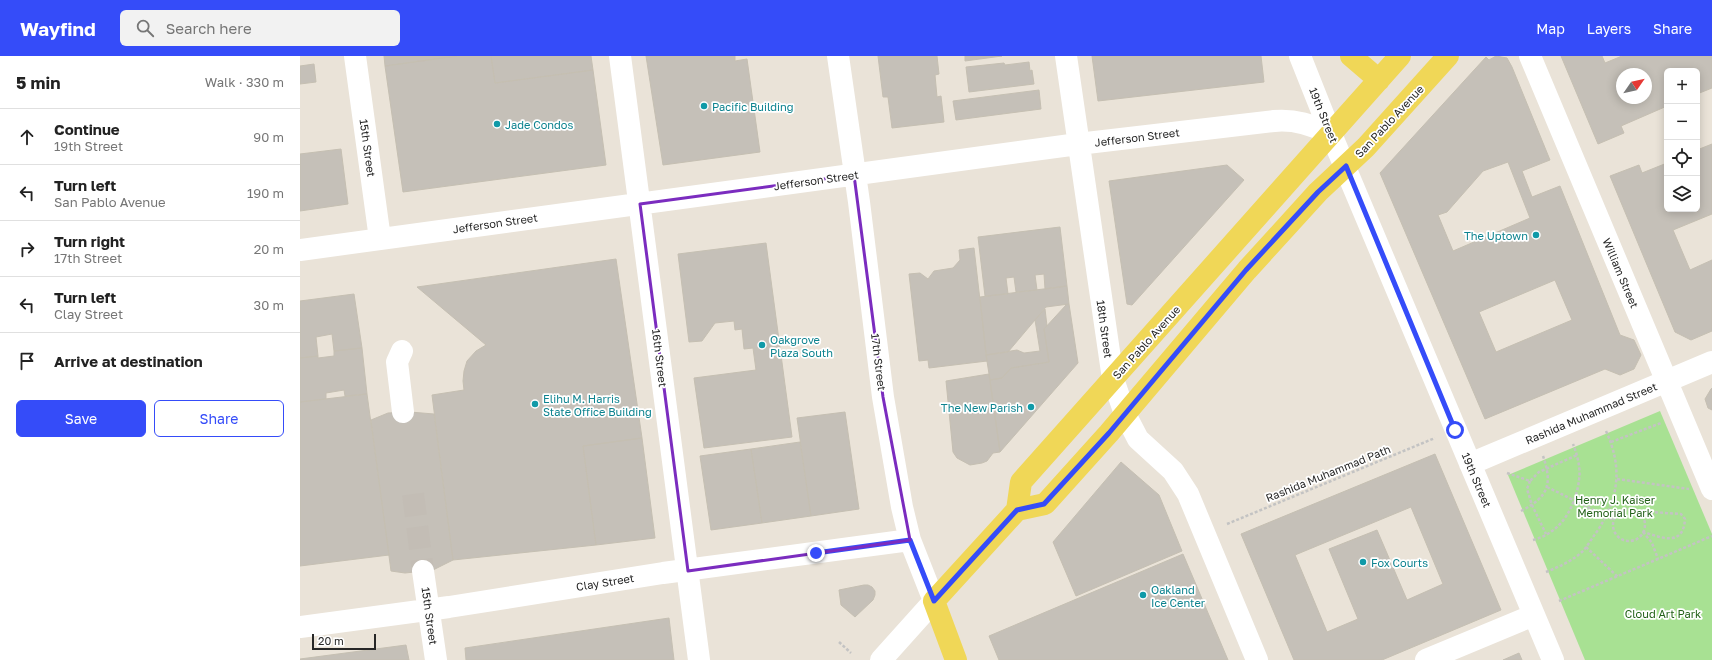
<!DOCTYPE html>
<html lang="en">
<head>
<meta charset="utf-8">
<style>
  :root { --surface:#fff; --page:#f2f2f2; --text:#222; --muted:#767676; --line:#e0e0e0; --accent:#354cf9 }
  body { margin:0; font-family:"Golos Text",sans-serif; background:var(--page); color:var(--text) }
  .controls { position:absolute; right:12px; top:12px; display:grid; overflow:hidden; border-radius:6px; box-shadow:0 2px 10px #0003 }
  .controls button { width:36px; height:36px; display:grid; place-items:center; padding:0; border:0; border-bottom:1px solid var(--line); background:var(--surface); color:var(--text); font:20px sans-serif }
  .compass { position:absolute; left:1316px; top:12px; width:36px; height:36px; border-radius:50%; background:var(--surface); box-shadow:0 2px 10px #0003; rotate:56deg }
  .scale { position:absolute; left:12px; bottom:10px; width:64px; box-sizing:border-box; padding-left:4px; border:2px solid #272727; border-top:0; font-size:11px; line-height:14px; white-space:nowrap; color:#272727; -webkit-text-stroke:3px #fff; paint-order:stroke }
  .stop { position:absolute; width:12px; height:12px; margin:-9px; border:3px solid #354cf9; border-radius:50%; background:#fff }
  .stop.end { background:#354cf9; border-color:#fff; box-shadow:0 1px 4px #0008 }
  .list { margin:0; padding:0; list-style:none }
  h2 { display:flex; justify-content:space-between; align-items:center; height:52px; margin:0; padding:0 16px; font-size:17px }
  h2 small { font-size:13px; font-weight:400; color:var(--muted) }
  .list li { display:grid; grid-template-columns:26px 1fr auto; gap:12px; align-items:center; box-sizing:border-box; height:56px; padding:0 16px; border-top:1px solid var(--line) }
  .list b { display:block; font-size:15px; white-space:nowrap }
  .list p { margin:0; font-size:13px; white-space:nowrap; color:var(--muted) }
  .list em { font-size:13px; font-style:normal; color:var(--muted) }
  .actions { display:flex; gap:8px; padding:12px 16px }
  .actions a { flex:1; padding:9px 0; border:1px solid var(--accent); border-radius:6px; text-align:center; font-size:14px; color:var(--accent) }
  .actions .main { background:var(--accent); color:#fff }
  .icon { flex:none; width:22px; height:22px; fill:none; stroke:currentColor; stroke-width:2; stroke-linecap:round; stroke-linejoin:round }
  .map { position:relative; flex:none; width:1412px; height:604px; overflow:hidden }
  header { display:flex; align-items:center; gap:24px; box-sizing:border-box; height:56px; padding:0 20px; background:var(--accent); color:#fff }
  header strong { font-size:19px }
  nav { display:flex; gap:22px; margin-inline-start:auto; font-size:14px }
  .search { width:280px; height:36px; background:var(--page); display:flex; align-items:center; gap:10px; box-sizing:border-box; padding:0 14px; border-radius:6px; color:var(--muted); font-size:15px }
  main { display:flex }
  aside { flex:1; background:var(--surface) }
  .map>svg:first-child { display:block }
  .green { fill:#a8e193 }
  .building { fill:#c5c0b8; stroke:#c5bfb2; fill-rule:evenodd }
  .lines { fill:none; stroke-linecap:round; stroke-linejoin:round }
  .minor-tunnel { stroke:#c3bdb5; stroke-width:22; stroke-dasharray:22 11; stroke-linecap:butt }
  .path { stroke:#c3c3c3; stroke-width:2.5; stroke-dasharray:3 2; stroke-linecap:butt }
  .minor { stroke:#fff; stroke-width:22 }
  .major { stroke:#f0d757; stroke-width:22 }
  .route { stroke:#354cf9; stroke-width:5 }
  .marked { fill:none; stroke:#7b2cbf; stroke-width:3; stroke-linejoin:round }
  .culture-dot { fill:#0f9aa8; stroke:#fff; stroke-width:1.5 }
  .labels { text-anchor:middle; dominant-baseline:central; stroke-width:3.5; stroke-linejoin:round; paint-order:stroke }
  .culture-label { font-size:11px; fill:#0d838f; stroke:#fff; text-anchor:start }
  .street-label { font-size:11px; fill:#272727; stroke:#fff }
  .park-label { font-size:11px; fill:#236219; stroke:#fff }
</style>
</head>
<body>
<header>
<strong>Wayfind</strong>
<div class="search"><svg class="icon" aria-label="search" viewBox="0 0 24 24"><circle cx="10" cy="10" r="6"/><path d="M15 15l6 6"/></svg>Search here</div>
<nav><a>Map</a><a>Layers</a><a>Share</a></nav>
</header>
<main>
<aside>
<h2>5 min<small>Walk · 330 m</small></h2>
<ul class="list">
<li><svg class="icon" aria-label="ahead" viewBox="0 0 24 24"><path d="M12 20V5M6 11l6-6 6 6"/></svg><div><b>Continue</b><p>19th Street</p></div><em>90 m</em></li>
<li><svg class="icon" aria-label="left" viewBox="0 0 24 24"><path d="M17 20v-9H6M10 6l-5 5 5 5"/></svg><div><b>Turn left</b><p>San Pablo Avenue</p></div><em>190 m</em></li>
<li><svg class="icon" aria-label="right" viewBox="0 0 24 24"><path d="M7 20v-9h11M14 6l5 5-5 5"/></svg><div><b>Turn right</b><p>17th Street</p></div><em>20 m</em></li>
<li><svg class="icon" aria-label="left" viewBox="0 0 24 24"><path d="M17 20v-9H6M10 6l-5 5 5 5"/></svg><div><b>Turn left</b><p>Clay Street</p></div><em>30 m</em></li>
<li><svg class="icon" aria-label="arrive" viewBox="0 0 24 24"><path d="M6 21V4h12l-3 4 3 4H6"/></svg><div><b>Arrive at destination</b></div></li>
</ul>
<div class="actions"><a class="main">Save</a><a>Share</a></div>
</aside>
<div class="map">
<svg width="1412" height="604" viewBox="0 0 1412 604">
  <rect width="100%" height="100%" fill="#eae3d8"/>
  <path class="green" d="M1360,355L1412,478V604H1285L1208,419Z"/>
  <path class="building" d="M84,0H157L85,10Z
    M157,0H191L195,27L293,14L306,109L103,136L85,10Z
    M191,0H291L293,14L195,27Z
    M346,0H435V5L447,3L460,96L363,109Z
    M578,0H637L639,18L635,19L637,41L641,40L644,66L592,72L588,41H583Z
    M665,0H702L665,5Z
    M792,0H961L964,26L798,45Z
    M1196,0L1207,2L1212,11L1250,104L1222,115L1232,141L1260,130L1320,279L1334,284L1341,299L1334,313L1320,319L1305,313L1185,363L1080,117L1186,1L1189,4ZM1208,106L1230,162L1153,195L1138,159L1147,156L1183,115ZM1255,224L1272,264L1196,296L1179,256Z
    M1261,0H1302L1305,7L1322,0H1412V32L1397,38V15H1367V50L1321,70L1324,77L1298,88ZM1322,18H1346V42H1322Z
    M729,6L730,15L732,14L734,28L669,36L666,11L704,7L705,9Z
    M14,8L16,26L0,28V10Z
    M739,34L741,53L656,64L653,45Z
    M1412,88V158L1373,174L1390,214L1412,204V275L1391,284L1375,276L1310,120L1339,109L1342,117L1367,107V153H1397V94Z
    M41,93L48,148L0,155V98Z
    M927,109L944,124L832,249L827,248L809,125Z
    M760,171L767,230L745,233L744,218L735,219L737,234L716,236L714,221L706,222L708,238L685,240L678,181Z
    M466,187L492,381L404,392L394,322L456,314L453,292L444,293L442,273L435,274L434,265L415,267L402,285L389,286L378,198Z
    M674,192L687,305L629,312L628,304L619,305L609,218L620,217L628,223L634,215L653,212L660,204L659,194Z
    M316,203L342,382L283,390L296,489L153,504L132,339L164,334L163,325L164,315L167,305L176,295L186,289L117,231Z
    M767,230L769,248L746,251L708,296L686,299L680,241Z
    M54,238L62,292L34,295L32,278L16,281L18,300L0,302V245Z
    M769,248L778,307L700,396L690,324L702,322L711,312L749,306L744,273L766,249Z
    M745,253L747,270L744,273L749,306L711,312L702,322L690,324L686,299L717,294L724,297L740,295L735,264Z
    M62,292L67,338L45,340L44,334L26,337V343L0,346V302L18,300V302L34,300V295Z
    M689,318L700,396L693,397L687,405L682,407L670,409L657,402L653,396L646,325Z
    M1411,333L1412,332V354L1408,352L1405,343Z
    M67,338L89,499L0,510V346Z
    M110,356L134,358L153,504L133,514L105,517L91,515L71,364L88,357Z
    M545,356L559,453L511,460L497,362Z
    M342,382L355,482L296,489L283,390Z
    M500,386L511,460L462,467L451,393Z
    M451,393L462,467L411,474L400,400Z
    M1135,398L1201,554L1082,604H994L941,478ZM1111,451L1143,528L1107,544L1077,474L1029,493L1058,563L1027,576L995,499Z
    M821,406L859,439L882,495L776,540L753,486Z
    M883,498L928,604H699L689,580Z
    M564,529H568L572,531L575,535V539L573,544L555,561L541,549L539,534Z
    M369,562L374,604H166L165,592Z
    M106,589L109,604H0V603Z
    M1219,597L1222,604H1203Z"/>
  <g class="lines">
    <path class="minor-tunnel" d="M113,438L123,515"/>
    <path class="path" d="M1311,386L1361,367
      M1207,417L1230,425L1239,416L1277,399
      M1317,423L1389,433
      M1230,425L1227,433L1232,449L1246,478
      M1247,431L1314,464
      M1313 469a16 16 0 1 1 32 0a16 16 0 1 1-32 0Z
      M1221,455C1248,441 1253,429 1243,400
      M1335,455L1381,458L1385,463C1383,492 1361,481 1343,476
      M927,468L1135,382
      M1343,476L1352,487L1358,503
      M1233,484C1240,482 1247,479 1252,475C1268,464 1277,442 1279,424C1281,412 1277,398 1273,388
      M1286,491L1318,521
      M1246,516C1259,511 1274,504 1284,494C1288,489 1292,482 1296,477C1319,443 1323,412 1306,375
      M1259,545L1412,480
      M539,586L551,597"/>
    <path class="minor" d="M55,0L80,183
      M320,0L399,604
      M538,0L559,146L583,341L602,451L610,484L634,545L581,604
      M766,0L813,323L825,358L838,383L873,415L888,438L957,604
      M1000,0L1031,78L1253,604
      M1230,0L1412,433
      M0,194L778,88L974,65C995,63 1012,69 1031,78
      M102,295L97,306L103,356
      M1170,408L1412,306
      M123,515L136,604
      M0,571L149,551L363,517L610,484
      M1126,604L1234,559"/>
    <path class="major" d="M1051,0L1079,24
      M717,454L745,448L809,377L947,214L1018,136L1066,91L1148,0
      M656,604L634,545L717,454L721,426L1100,0"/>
  </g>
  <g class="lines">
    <path class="route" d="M516,497L610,484L634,545L717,454L744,448L809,377L946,214L1018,136L1046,110L1155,374"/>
  </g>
  <path class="marked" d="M554,119L583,341L610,484L388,515L340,148Z"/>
  <g class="culture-dot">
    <circle cx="404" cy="50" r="4"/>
    <circle cx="197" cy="68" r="4"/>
    <circle cx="1236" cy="179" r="4"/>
    <circle cx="462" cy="289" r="4"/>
    <circle cx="235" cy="348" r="4"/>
    <circle cx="731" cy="351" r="4"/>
    <circle cx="1063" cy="506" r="4"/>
    <circle cx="843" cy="539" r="4"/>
  </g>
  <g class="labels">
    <g class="culture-label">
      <text x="412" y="50">Pacific Building</text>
      <text x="205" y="68">Jade Condos</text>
      <text x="1228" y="179" text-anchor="end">The Uptown</text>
      <text x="470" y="283">Oakgrove<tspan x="470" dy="13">Plaza South</tspan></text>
      <text x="243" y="342">Elihu M. Harris<tspan x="243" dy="13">State Office Building</tspan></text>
      <text x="723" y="351" text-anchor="end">The New Parish</text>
      <text x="1071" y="506">Fox Courts</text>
      <text x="851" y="533">Oakland<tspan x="851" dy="13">Ice Center</tspan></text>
    </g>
    <g class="street-label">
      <text transform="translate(1024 59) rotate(68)">19th Street</text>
      <text transform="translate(1089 65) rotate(-47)">San Pablo Avenue</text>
      <text transform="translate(837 81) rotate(-7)">Jefferson Street</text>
      <text transform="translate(68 92) rotate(82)">15th Street</text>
      <text transform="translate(516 124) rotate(-8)">Jefferson Street</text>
      <text transform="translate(195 167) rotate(-8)">Jefferson Street</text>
      <text transform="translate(1321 217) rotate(67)">William Street</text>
      <text transform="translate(805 273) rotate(82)">18th Street</text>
      <text transform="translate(846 286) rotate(-48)">San Pablo Avenue</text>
      <text transform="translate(360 302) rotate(83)">16th Street</text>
      <text transform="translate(579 306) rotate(83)">17th Street</text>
      <text transform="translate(1291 357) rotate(-23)">Rashida Muhammad Street</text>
      <text transform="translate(1028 417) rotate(-22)">Rashida Muhammad Path</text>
      <text transform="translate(1177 424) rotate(67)">19th Street</text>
      <text transform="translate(305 526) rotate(-9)">Clay Street</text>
      <text transform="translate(130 560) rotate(82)">15th Street</text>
    </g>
    <g class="park-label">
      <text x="1315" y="443">Henry J. Kaiser<tspan x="1315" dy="13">Memorial Park</tspan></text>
      <text x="1363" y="557">Cloud Art Park</text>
    </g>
  </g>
</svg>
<div class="controls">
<button>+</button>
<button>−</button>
<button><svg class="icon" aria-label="locate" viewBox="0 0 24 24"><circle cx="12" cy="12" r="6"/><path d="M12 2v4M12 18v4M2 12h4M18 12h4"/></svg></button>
<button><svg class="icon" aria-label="layers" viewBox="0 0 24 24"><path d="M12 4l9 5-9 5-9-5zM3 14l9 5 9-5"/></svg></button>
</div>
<svg class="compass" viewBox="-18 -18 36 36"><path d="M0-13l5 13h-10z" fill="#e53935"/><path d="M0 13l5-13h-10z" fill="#767676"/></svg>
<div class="scale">20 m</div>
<div class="stop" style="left:1155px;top:374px"></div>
<div class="stop end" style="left:516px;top:497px"></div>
</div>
</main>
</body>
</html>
